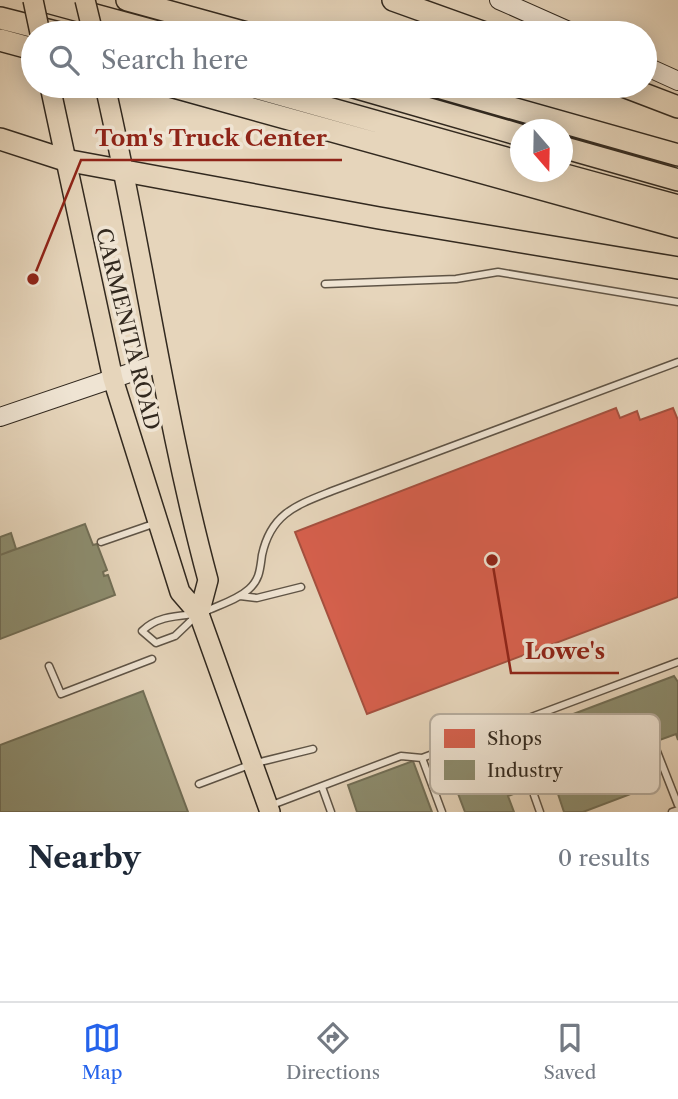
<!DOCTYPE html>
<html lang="en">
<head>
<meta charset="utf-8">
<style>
  :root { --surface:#fff; --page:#f6f6f7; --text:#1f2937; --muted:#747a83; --line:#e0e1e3; --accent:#2563eb }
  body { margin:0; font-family:"Libre Caslon Text",serif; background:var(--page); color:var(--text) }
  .compass { position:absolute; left:510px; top:119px; width:63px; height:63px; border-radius:50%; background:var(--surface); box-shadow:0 4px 18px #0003; rotate:160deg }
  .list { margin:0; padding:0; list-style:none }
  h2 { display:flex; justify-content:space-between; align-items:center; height:91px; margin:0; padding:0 28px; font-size:30px }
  h2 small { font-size:23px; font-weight:400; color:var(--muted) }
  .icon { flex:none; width:38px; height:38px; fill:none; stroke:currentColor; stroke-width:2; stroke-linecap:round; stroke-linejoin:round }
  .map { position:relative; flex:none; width:678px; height:812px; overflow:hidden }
  .search { position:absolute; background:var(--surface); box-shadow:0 4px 18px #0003; left:21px; right:21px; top:21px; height:77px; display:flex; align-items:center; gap:18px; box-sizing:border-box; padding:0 24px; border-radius:38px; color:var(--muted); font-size:26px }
  .sheet { height:189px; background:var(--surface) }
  nav { display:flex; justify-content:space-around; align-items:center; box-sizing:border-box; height:98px; border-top:2px solid var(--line); background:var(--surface); font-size:19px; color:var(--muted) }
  nav a { display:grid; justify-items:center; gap:4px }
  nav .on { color:var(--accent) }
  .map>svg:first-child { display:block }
  .shops { fill:#d6604d; stroke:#a5503f; stroke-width:2 }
  .industry { fill:#8c8c6e; stroke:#716e56; stroke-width:2 }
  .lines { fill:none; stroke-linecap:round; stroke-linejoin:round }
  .lane-casing { stroke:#5f5446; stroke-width:9 }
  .secondary-casing { stroke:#32291f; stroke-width:20 }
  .primary-casing { stroke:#32291f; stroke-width:22 }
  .highway-casing { stroke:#32291f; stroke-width:24 }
  .lane { stroke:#efe4d3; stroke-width:6 }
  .secondary { stroke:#efe4d3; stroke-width:18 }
  .primary { stroke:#e6d5bb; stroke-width:19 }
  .highway { stroke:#e6d5bb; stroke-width:21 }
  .primary-bridge-casing { stroke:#32291f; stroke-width:22; stroke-linecap:butt }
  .primary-bridge { stroke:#e6d5bb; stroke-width:19 }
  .labels { text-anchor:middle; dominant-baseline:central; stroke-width:7; stroke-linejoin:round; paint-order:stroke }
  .street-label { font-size:21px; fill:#32291f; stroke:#efe4d3 }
  .key { fill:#efe4d3; stroke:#b6ac9d; stroke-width:2 }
  .key-label { font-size:19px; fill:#32291f }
  .leader { fill:none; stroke:#8f2418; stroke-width:2.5 }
  .callout-dot { fill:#8f2418; stroke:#efe4d3; stroke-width:2.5 }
  .callout-label { font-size:23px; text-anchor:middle; font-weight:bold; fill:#8f2418; stroke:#efe4d3; stroke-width:7; stroke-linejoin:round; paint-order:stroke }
</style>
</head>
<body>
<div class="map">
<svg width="678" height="812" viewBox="0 0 678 812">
  <rect width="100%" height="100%" fill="#e6d5bb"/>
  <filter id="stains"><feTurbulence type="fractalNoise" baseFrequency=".00286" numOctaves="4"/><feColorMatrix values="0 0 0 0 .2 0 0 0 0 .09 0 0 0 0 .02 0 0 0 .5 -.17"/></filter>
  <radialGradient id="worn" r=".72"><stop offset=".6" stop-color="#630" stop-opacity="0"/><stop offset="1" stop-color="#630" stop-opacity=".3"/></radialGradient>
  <path class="shops" d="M616,408L620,418L637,411L640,420L673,408L678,420V597L367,714L295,532Z"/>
  <path class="industry" d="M85,524L93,545L97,544L107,570L103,572L104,576L108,575L115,595L0,639V555Z
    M11,533L16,549L0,555V537Z
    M674,676L678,682V740L676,734L629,751L644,789L583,812H564L553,779L508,796L514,812H465L446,762Z
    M143,691L188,812H0V745Z
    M413,761L432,812H357L348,785Z"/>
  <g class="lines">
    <defs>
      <path id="lane" d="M325,284L456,279L498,272L678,302
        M101,542L156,523
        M240,596L257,598L301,587
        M204,612C219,605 237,600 249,589C260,579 260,569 262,555C271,513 297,505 332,491L678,362
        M194,614C175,616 156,617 142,631L156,643L175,636L197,615
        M49,666L61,694L152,659
        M656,749L678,805
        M199,784L252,764L313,749
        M322,787L331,812
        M534,795L540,812
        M272,805L401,756L422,758
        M442,812L422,758L678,662
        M672,812L678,810"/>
      <path id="secondary" d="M499,0L573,33
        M645,66L678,81
        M0,417L159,363"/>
      <path id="primary" d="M50,86L113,379L180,592L199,614L270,812
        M105,86C143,250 164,417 208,580L199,614"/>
      <path id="highway" d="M40,0L161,33
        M127,0L247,33
        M393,0L485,33
        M0,18L59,33
        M0,40L33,49
        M170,86L678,227
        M250,86L520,162
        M350,86L520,135
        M434,86L678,155
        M623,86L678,107
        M0,139L65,160L379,218L678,268
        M562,147L678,180
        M554,172L678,206"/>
    </defs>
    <use href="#lane" class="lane-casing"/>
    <use href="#secondary" class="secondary-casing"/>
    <use href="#primary" class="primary-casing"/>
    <use href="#highway" class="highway-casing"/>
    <use href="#lane" class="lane"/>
    <use href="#secondary" class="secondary"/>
    <use href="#primary" class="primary"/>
    <use href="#highway" class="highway"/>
    <defs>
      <path id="primary-bridge" d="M33,0L40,33
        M85,0L93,33"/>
    </defs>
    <use href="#primary-bridge" class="primary-bridge-casing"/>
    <use href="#primary-bridge" class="primary-bridge"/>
  </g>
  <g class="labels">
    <g class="street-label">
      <text transform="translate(128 329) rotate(76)">CARMENITA ROAD</text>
    </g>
  </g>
  <rect x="430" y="714" width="230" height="80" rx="10" class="key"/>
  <rect x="444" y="729" width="31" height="19" fill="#d6604d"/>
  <rect x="444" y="760" width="31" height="20" fill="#8c8c6e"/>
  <g class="key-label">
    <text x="487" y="745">Shops</text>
    <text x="487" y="777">Industry</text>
  </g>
  <path class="leader" d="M33 279L81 160H342M492 560L511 673H619"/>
  <g class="callout-dot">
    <circle cx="33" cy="279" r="7"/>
    <circle cx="492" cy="560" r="7"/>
  </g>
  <g class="callout-label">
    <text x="211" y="146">Tom's Truck Center</text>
    <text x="565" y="659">Lowe's</text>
  </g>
  <rect width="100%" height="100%" filter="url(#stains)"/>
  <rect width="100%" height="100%" fill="url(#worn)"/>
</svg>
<svg class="compass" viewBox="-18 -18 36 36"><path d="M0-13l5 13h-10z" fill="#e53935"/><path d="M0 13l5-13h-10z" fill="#747a83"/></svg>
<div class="search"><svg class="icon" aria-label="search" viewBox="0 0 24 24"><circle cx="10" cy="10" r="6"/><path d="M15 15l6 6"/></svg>Search here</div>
</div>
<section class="sheet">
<h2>Nearby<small>0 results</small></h2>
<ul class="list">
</ul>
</section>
<nav>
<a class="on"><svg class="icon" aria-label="map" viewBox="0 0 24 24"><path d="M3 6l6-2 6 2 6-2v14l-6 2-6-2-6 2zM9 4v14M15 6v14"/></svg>Map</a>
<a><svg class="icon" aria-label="directions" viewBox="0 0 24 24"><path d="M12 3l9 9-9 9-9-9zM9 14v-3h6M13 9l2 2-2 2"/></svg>Directions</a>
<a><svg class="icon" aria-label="saved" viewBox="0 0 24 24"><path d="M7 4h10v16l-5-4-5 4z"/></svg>Saved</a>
</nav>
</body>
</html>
